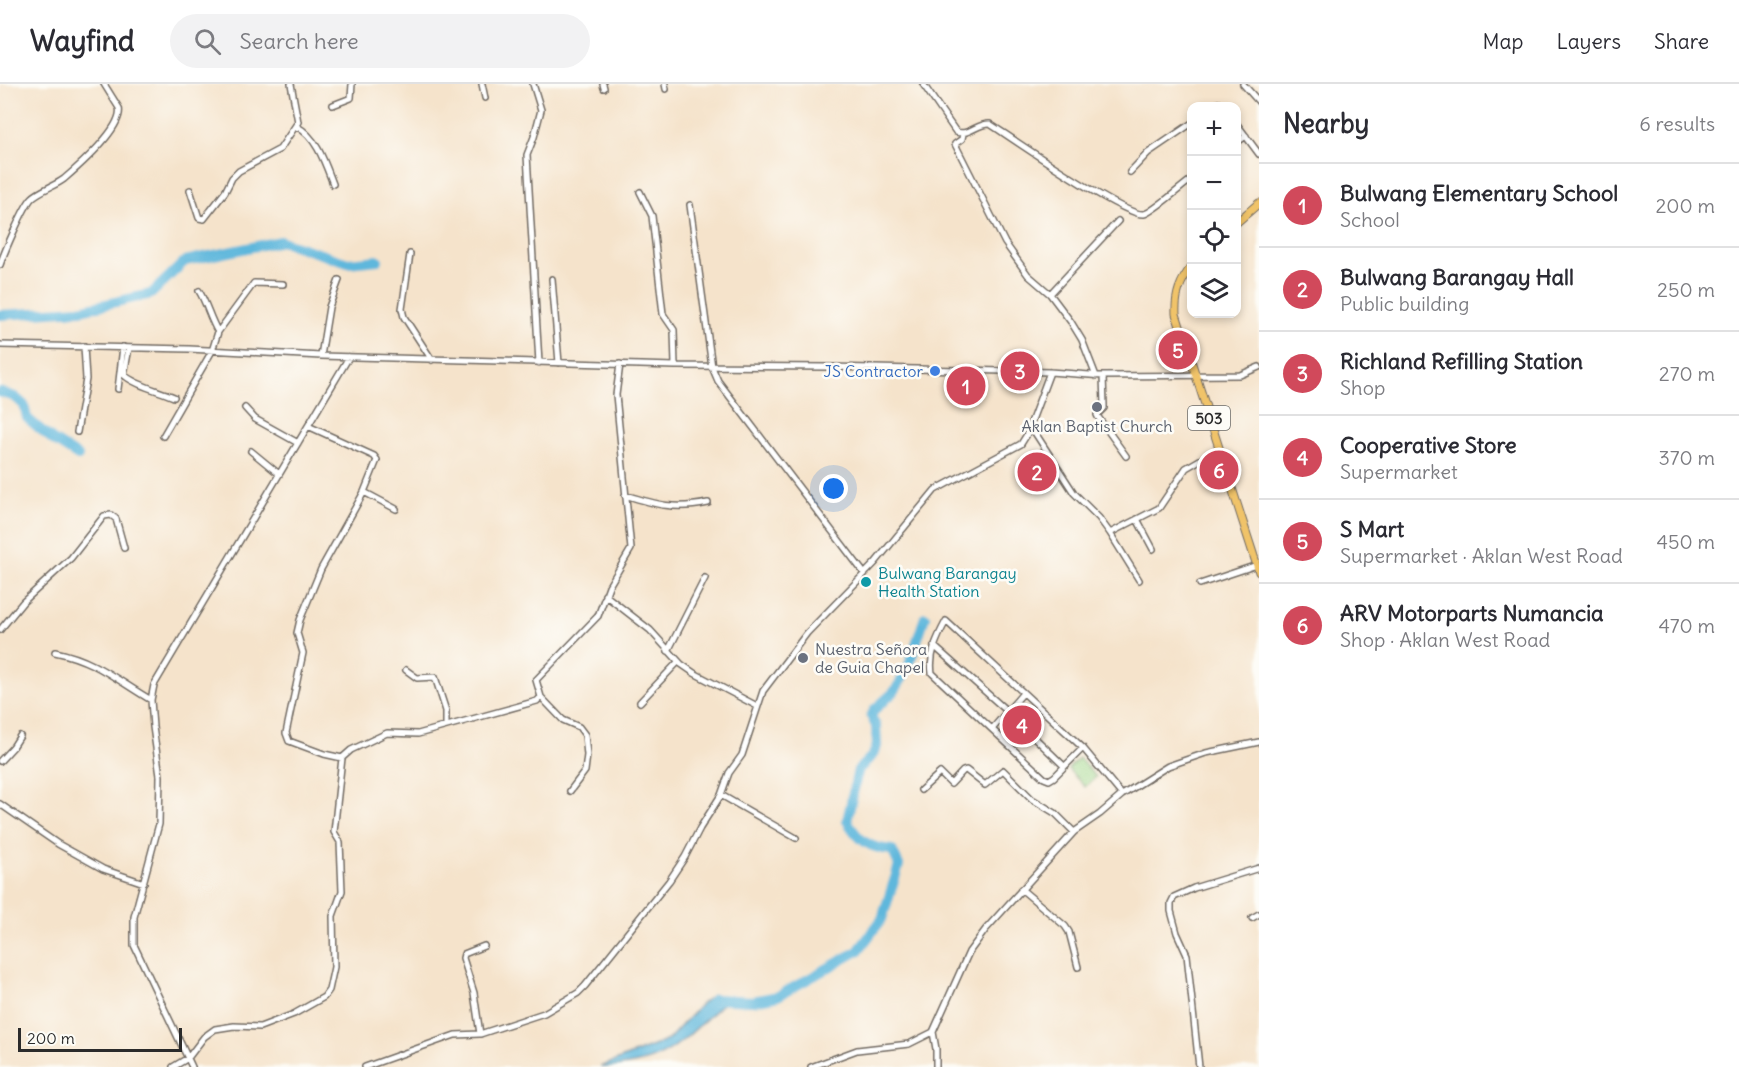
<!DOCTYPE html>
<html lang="en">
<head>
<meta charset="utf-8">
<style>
  :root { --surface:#fff; --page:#f2f2f3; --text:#2b2b33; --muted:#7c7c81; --line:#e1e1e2; --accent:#d1495b }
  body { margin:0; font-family:Delius,sans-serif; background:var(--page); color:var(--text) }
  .controls { position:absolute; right:18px; top:18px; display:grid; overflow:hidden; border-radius:12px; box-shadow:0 3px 9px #0003 }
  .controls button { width:54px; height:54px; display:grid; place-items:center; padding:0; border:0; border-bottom:2px solid var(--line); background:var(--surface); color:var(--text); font:30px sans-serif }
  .scale { position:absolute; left:18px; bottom:15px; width:164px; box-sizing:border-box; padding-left:6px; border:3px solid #2b2b2b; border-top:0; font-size:16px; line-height:21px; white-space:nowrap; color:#2b2b2b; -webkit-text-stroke:4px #fdfcf7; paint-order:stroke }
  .you { position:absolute; left:834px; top:405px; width:21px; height:21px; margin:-15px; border:4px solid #fff; border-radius:50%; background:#1a73e8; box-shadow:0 0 0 9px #1a73e833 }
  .badge { display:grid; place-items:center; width:39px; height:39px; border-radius:50%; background:var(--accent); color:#fff; font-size:20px; font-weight:700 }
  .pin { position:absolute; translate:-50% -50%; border:3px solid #fff; box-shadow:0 2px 6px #0006 }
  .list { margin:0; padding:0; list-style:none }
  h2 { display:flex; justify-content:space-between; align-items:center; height:78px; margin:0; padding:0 24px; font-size:26px }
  h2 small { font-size:20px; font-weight:400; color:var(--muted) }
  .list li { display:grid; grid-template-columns:39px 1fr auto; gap:18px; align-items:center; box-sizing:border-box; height:84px; padding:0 24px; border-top:2px solid var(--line) }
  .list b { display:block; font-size:22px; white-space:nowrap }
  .list p { margin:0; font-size:20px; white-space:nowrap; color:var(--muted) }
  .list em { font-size:20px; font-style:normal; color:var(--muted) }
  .icon { flex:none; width:33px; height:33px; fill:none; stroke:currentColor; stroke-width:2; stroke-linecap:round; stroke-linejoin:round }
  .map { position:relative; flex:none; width:1259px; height:983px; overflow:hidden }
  header { display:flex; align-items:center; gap:36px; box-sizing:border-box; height:84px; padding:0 30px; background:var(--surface); border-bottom:2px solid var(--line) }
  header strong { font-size:28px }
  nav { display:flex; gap:33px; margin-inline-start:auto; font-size:21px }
  .search { width:420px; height:54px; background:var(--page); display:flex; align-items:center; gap:15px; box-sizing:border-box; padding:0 21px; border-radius:33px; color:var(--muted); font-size:22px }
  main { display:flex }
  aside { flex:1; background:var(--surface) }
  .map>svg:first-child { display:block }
  .green { fill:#9cd486; stroke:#648058; stroke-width:1.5 }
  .water { fill:#5fb7dc; stroke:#457184; stroke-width:1.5 }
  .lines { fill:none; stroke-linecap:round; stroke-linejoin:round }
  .river { stroke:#5fb7dc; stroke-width:10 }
  .minor-casing { stroke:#726b63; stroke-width:8 }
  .major-casing { stroke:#726b63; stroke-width:9 }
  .minor { stroke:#fff; stroke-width:5 }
  .major { stroke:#f0c369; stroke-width:7 }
  .shop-dot { fill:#3f7fe0; stroke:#fdfcf7; stroke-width:2 }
  .worship-dot { fill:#6b7280; stroke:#fdfcf7; stroke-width:2 }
  .culture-dot { fill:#0f9aa8; stroke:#fdfcf7; stroke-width:2 }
  .labels { text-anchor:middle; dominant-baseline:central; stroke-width:5; stroke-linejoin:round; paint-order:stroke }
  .shield { fill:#fdfcf7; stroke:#6a6a68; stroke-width:1.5 }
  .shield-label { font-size:15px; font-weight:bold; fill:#2b2b2b }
  .shop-label { font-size:16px; fill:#366cbe; stroke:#fdfcf7; text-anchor:end }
  .worship-label { font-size:16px; fill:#5b616d; stroke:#fdfcf7 }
  .culture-label { font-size:16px; fill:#0d838f; stroke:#fdfcf7; text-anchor:start }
</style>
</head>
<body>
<header>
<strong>Wayfind</strong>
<div class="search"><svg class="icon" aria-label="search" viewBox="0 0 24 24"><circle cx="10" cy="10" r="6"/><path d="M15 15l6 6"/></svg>Search here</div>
<nav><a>Map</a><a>Layers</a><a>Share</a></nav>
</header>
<main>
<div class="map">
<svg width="1259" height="983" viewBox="0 0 1259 983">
  <rect width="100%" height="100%" fill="#fdfcf7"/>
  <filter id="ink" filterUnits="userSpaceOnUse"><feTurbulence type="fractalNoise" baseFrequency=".0167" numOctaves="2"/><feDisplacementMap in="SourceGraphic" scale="12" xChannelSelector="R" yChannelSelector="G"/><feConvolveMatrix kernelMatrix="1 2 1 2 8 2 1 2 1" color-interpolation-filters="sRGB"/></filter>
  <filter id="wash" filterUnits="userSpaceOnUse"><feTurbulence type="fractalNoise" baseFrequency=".008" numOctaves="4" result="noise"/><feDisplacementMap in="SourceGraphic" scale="24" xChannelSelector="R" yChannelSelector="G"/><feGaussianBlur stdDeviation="1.35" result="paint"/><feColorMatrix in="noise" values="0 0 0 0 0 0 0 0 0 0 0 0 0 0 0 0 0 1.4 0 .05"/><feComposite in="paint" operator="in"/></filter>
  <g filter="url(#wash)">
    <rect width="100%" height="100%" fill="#f5e3cb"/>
    <path class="green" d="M1079,674L1096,693L1085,703L1068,685Z"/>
    <path class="water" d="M713,911L725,917C681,958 665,983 600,983L668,956L701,920Z"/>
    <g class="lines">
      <path class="river" d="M0,231L80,226L151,210L185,177L281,157L348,179L378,176
        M0,308L15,313L24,321L27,334L53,356L78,372
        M710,920L714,915L753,917L778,912L858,867L882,835L899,781L892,766C869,764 859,757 847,737L858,686L872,672L877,662L876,642L871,632L875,625L894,608L902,595L909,581L925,533"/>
    </g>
  </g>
  <g filter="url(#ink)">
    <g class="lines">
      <defs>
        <path id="minor" d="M482,0L485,14
          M533,0L541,26L534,53L527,71L539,279
          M603,0L604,4
          M665,0L666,5
          M923,0L956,48C970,52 977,39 990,40C1013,55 1125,133 1144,130C1152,129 1183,101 1192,95
          M1243,0L1259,18
          M333,21L351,14L352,0
          M1214,22L1219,19L1222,22
          M1236,39L1259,70
          M296,42C317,53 325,79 333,100
          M963,50L962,55L955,60L1005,159L1028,191L1050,210
          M1236,59L1246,52
          M1130,88L1148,69L1192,39
          M190,106L199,134L204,135L225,108L232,94L239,87L280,65L298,38L291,0
          M640,108L652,132L663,230L674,246L675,282
          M690,121L712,283L718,297L864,489
          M410,170L402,225L404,233L432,276
          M0,181C4,169 24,122 32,114C40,106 55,102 64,95C78,83 124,43 119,24L104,0
          M552,195L559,279
          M218,248L254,199L283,200
          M0,261L189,265L321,272L675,282L829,283L1050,288L1103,292L1240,291L1259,283
          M129,264L124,291C137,302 158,306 174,313
          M321,272L329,223L339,196
          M1096,292L1082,256L1071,238L1050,210L1118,137
          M1103,292L1104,321V324L1097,331L1098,333L1126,372
          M118,305L123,263
          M245,324L255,335L298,359
          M1030,341L1074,409L1099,434L1110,449L1139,496
          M308,342L374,372L377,376L364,408L321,485L300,536L297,549L303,569L286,649L289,657L324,670L342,674
          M77,348L86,295L84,262
          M163,352L212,267L218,248C210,235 207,220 199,207
          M251,367L279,390
          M364,408L396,425
          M625,411C657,421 675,426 708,419
          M1137,435L1153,465
          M1110,449L1159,424L1186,384L1219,365
          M1200,500L1257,481
          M605,511L650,546L681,580L694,589L757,622
          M0,546L23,518L71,474L104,432L111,431L116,435L124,464
          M934,562L1007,627L1064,682
          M668,567L705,494
          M55,568C95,576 117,596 151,616
          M406,586L417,594L435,593L446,627V641
          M541,613L563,636L579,643L585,651L587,671L585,687L570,707
          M640,618L678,578
          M993,644L1023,609
          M1083,664L1054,693L1049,696L1044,694L932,589C929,570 937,554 946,537L1083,664L1122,711
          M0,677L13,663L20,652
          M921,706L940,689L951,700L963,687L966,686L985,701L1003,686L1032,715L1055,729L1074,748
          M721,711L796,754
          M0,720L58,760L103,785L144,799
          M1021,805L1065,842L1069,848L1078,883
          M1252,834L1259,830
          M933,948L936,965V983
          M480,950L474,909L463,874L464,870L484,862
          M173,983L188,974L204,953L215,945L234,942L260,943L294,930L324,913L329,906L334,883L333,832L342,807L340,758L334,748L342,674L351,666L387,649L418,650L537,617L541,613L536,596L598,532L609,502L631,465L616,311L620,280
          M192,983L134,861V833L159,740L160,692L153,643L151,616L154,601L349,273
          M365,983L455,951L480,950L544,929L578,909L585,902L669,797L685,773L700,744L721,711L729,689L742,671L763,607L807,549L875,479L935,406L1021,360L1026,352L1050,288
          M811,983L857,966L909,960L933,948L969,868L986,845L1074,748L1100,730L1122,711L1168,682L1206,669L1259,658
          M1199,983L1187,871L1177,849L1171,827V819L1174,813L1194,804L1259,784"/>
        <path id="major" d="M1236,139L1259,119
          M1192,182C1180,197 1175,211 1176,230L1259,488"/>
      </defs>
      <use href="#minor" class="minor-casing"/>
      <use href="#major" class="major-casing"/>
      <use href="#minor" class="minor"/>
      <use href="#major" class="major"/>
    </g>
  </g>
  <circle class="shop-dot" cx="935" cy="287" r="6"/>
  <g class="worship-dot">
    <circle cx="1097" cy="323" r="6"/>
    <circle cx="803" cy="574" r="6"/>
  </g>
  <circle class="culture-dot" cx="866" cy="498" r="6"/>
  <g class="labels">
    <rect class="shield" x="1188" y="322" width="42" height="24" rx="4.5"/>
    <g class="shield-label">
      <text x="1209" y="334">503</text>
    </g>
    <g class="shop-label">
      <text x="923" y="287">JS Contractor</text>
    </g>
    <g class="worship-label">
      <text x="1097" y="342">Aklan Baptist Church</text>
      <text x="815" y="565" text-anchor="start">Nuestra Señora<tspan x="815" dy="18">de Guia Chapel</tspan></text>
    </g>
    <g class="culture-label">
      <text x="878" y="489">Bulwang Barangay<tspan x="878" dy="18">Health Station</tspan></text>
    </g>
  </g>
</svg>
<div class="controls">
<button>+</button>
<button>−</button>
<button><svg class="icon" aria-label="locate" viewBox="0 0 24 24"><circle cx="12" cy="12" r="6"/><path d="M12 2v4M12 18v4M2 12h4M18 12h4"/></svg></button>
<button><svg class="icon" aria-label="layers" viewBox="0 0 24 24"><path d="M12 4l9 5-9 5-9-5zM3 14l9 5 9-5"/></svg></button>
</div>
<div class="scale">200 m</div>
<div class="you"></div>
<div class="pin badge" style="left:966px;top:302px">1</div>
<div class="pin badge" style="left:1037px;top:388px">2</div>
<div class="pin badge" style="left:1020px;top:287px">3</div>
<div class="pin badge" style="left:1022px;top:641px">4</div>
<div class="pin badge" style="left:1178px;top:266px">5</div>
<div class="pin badge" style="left:1219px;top:386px">6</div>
</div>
<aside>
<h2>Nearby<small>6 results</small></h2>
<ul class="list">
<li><span class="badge">1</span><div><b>Bulwang Elementary School</b><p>School</p></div><em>200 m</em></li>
<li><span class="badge">2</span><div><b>Bulwang Barangay Hall</b><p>Public building</p></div><em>250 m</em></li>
<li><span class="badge">3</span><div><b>Richland Refilling Station</b><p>Shop</p></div><em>270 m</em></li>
<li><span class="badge">4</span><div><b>Cooperative Store</b><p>Supermarket</p></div><em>370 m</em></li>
<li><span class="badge">5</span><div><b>S Mart</b><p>Supermarket · Aklan West Road</p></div><em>450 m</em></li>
<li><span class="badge">6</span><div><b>ARV Motorparts Numancia</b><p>Shop · Aklan West Road</p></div><em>470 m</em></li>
</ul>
</aside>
</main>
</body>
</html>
